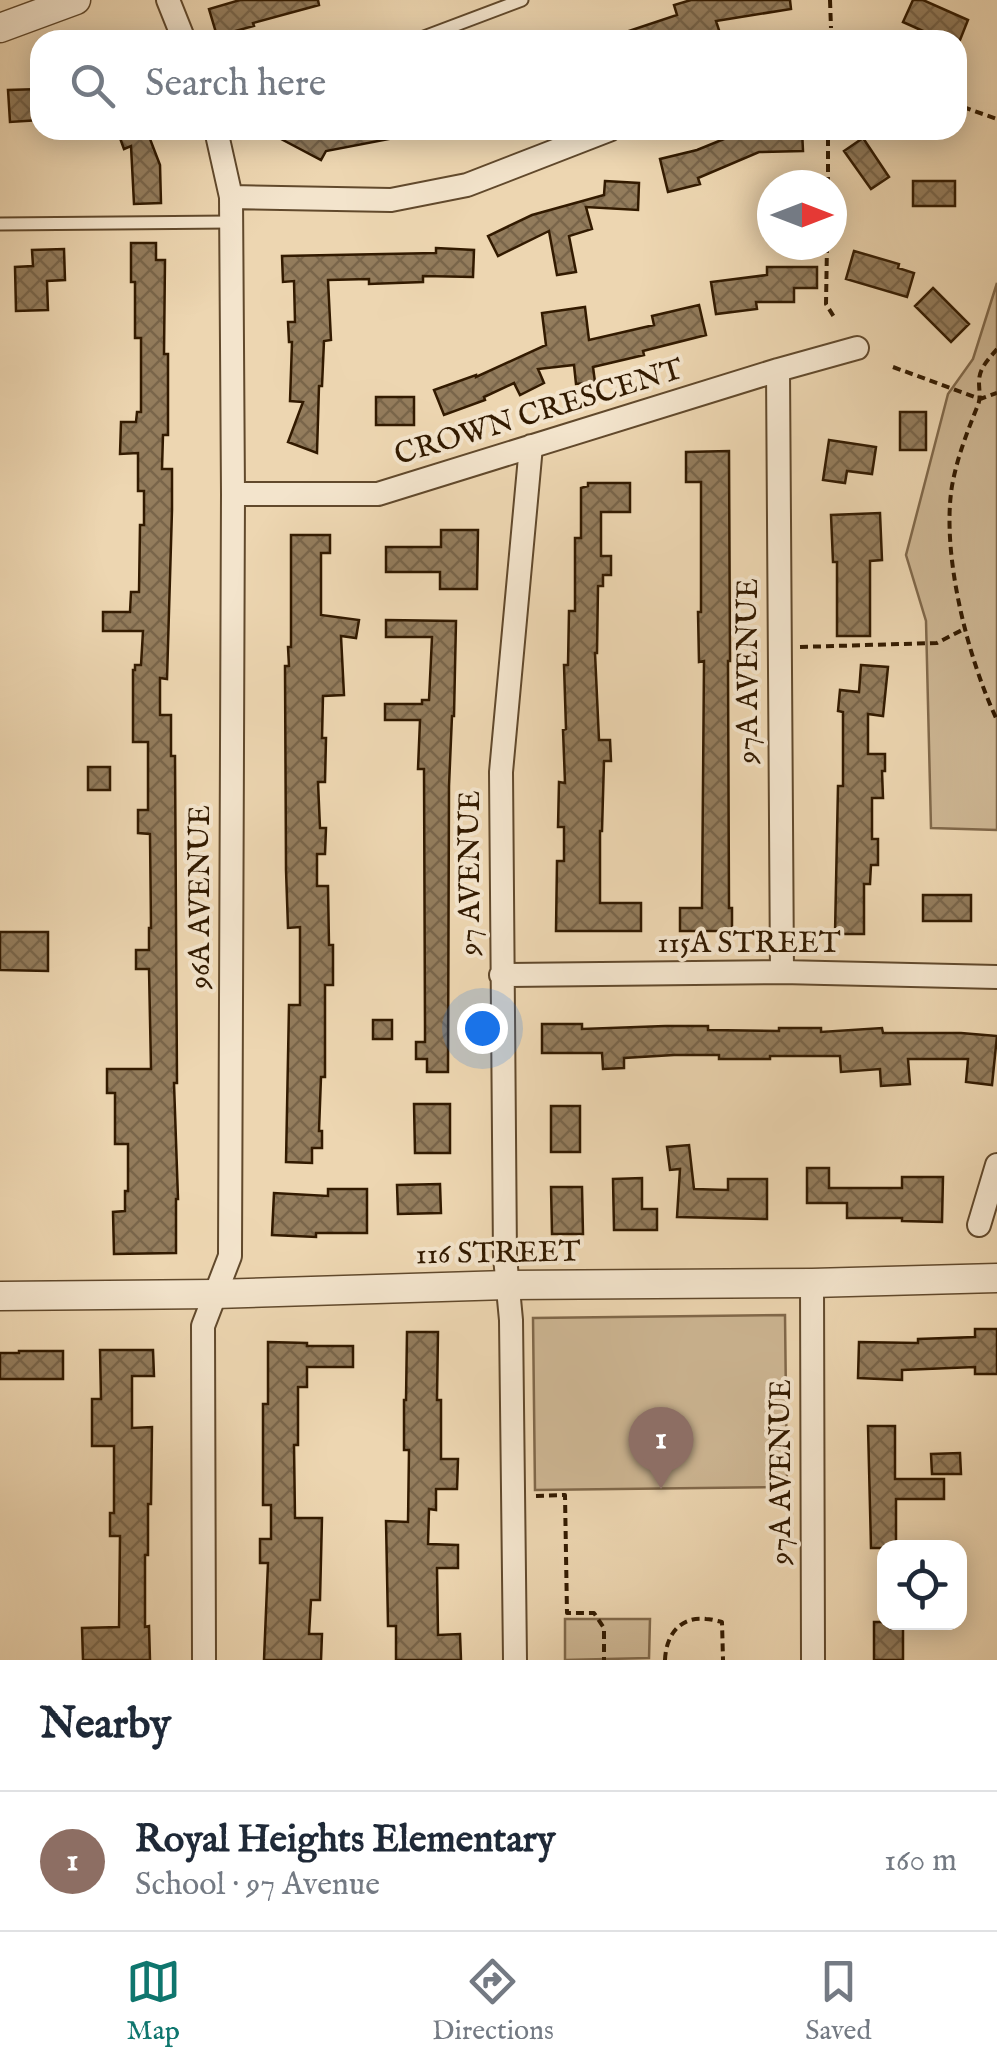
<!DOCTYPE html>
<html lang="en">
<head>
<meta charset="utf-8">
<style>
  :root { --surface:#fff; --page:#f6f6f7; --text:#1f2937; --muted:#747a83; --line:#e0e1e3; --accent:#0f766e }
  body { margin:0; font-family:"IM FELL English",serif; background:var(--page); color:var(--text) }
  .controls { position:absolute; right:30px; bottom:30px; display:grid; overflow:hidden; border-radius:20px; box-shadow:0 5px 25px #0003 }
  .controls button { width:90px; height:90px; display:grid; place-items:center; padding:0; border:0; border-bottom:2px solid var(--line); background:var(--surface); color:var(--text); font:50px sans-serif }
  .compass { position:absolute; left:757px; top:170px; width:90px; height:90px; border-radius:50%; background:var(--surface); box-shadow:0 5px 25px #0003; rotate:90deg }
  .you { position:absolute; left:482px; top:1028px; width:35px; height:35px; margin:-25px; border:8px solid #fff; border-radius:50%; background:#1a73e8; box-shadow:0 0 0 15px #1a73e833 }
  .badge { display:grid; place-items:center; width:65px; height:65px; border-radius:50%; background:var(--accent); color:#fff; font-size:32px; font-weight:700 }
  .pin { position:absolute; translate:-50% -82px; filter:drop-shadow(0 2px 5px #0008) }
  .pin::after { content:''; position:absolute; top:52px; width:35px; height:30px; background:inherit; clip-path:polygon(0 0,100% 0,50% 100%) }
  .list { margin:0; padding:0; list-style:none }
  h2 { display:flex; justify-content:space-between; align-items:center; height:130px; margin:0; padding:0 40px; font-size:42px }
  h2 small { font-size:32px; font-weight:400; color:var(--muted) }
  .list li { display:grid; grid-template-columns:65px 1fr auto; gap:30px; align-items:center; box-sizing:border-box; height:140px; padding:0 40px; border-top:2px solid var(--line) }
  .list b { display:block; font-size:38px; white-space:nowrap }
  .list p { margin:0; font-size:32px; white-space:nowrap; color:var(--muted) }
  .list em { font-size:32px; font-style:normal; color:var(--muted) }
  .icon { flex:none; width:55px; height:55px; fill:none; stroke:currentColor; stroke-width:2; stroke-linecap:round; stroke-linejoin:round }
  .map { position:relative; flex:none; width:997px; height:1660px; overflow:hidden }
  .search { position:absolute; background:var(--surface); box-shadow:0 5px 25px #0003; left:30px; right:30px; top:30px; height:110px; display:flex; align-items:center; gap:25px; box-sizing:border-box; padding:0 35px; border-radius:30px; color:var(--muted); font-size:38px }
  .sheet { height:270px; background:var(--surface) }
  nav { display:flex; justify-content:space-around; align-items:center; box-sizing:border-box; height:140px; border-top:2px solid var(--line); background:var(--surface); font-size:28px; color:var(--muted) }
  nav a { display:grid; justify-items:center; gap:5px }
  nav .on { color:var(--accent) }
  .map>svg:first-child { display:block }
  .park { fill:#cdb693; stroke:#80684a; stroke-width:2.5 }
  .building { fill:url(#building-cross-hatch); stroke:#321a00; stroke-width:2.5 }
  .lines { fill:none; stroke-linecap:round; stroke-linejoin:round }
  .service-casing { stroke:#61492c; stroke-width:15 }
  .minor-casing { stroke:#61492c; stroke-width:26 }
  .tertiary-casing { stroke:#61492c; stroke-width:31 }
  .path { stroke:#321a00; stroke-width:4; stroke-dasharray:8 5; stroke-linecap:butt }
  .service { stroke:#f3e4cc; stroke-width:11 }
  .minor { stroke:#f3e4cc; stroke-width:22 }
  .tertiary { stroke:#f3e4cc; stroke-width:28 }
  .labels { text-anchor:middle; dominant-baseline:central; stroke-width:8; stroke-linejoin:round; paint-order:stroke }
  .street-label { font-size:30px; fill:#321a00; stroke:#f3e4cc }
</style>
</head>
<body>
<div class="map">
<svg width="997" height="1660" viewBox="0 0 997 1660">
  <defs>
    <pattern id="building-cross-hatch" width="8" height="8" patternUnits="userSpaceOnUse" patternTransform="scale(2.5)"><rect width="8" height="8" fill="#937c5c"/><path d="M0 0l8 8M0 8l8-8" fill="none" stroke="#79654a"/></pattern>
  </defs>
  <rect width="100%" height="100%" fill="#edd6b1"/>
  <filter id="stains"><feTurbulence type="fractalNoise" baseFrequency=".002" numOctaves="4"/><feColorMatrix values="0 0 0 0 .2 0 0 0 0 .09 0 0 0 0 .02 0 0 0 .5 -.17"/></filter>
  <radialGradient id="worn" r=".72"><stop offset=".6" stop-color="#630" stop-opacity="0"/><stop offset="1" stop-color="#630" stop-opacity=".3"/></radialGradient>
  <path class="park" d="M997,283V830L931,828L926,621L906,555L948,394L973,359Z
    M785,1315L787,1487L535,1490L533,1318Z
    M565,1619H650L649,1658L565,1660Z"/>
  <path class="building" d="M240,0H318L319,5L253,23L254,26L217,36L209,9Z
    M691,0H790L791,9L716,21L719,30L679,40H611V37L677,15L674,5Z
    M913,0H923L968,20L960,40H943L903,22Z
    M40,89V120L10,122L8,90Z
    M117,130H170L150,139L160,165L161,203L134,204L131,146L124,149Z
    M264,130H393L394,138L326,151L321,160Z
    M746,130H802L803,151L759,152L698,178L700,184L668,192L660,159L697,150Z
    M863,138L889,177L871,189L844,151Z
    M605,181L639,183L638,210L586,207L592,229L569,236L576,272L557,275L549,231L498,256L488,236L532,215L604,195Z
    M913,181H955V206H913Z
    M131,243H156V260H165L164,354H168V435H163L162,469H172V510L167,679L160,678V715H171V756H175L177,1083H174L178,1199H176V1253L114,1254L113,1212L125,1211V1191H128V1144H115V1093H107V1069H151L149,969H136V950H149V928H151L150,834L138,833V810H148V742H133V670H135V665H141L143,631H103V612H130L131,592H139L140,525H144V491H138V453L120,454L121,422H136L137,412H141V338H135V282H131Z
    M436,248L474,250L473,277L423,276V282L369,284V279L328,280L331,340L324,341L322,386H319L317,453L288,442L303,402L290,401L292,342H289L288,322H295L294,281L283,282L282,256L436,253Z
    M64,249L65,280L47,281L48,310L16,311L15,267L33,266L32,250Z
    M854,251L899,264L898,268L914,273L907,297L846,279Z
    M767,267H817V288H794V302H756L757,309L716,314L711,282L767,275Z
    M933,288L969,324L951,342L915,306Z
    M699,305L706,335L643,351L644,355L593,367L595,382L576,384L574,365L538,369L544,383L520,395L514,383L484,397L485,400L444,415L434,390L476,375V377L546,345L542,313L585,307L589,340L654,325L652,316Z
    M376,397H414V425H376Z
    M900,412H926V450H900Z
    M829,440L876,447L872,474L847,471L845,483L823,480Z
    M729,451L730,661H728L729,908H732V931H680V908H702L704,661L699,662L698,612H701V482H686V452Z
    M588,483H630V512H601V556H611V575H603V586H598L597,653H595L599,740H610L611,761H604L602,831H600V903H641V931H556L557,861H564V827H558L559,782L565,783L563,730L566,729L564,665H568L569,611H575V538H581V488L588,486Z
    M880,513L882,560L870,561V636H837V562H833L831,515Z
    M441,530H478L477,589H440V572H386V547H441Z
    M291,535H330V553H321V615L359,620L356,638L341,636L344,695L323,696L322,738H326L325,782H318L320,828H326L325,854H317V886H328L329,945H333V985H325V1077H321L319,1131H322V1148H312V1163L286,1162L289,1005H300V927L288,928L286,870L285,666H289L288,647H291Z
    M386,620L456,621L454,716H452L449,786L448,1072H427V1059H416V1042H425V1028L424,769H418L420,720H385V704H422V700H429L432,637H386Z
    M861,665L888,667L883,716L868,714V754H885V771H882L883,798H872V839H878V865H871L870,884H864V934H835L838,786H843V712L838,711L840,690L859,692Z
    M88,767H110V790H88Z
    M923,895H971V921H923Z
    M0,932H48V971L0,970Z
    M373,1020H392V1039H373Z
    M542,1024H582V1029L665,1026H708V1030L779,1031V1028H821V1032L882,1028L883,1033H961L997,1036L992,1085L966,1082L968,1059H908L910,1084L881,1086L880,1069L841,1072L840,1056H770V1059H719V1055H674L624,1058V1068L603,1069L602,1053H542Z
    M414,1104H450V1153H415Z
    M551,1106H580V1152H551Z
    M689,1145L694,1189L728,1190V1179H767V1219L677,1217L680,1169L670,1170L667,1147Z
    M807,1168H829V1188H902V1177H943L942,1222L902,1221V1218H847V1203H807Z
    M642,1178V1209H657V1230H614L613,1179Z
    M440,1184L441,1213L398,1214L397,1185Z
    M551,1187H582L583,1234H552Z
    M328,1189H367V1233H316V1237L272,1235L274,1193L328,1196Z
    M975,1329H997V1374H975V1367L902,1370V1380L858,1378L859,1342L918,1343V1339L975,1337Z
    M407,1332H438L437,1400H441V1459H458L457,1489H436V1510L429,1509L428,1544L458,1545V1568H437L438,1635L460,1634L461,1660H396V1626H388L386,1521L408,1522L409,1450H404V1400H406Z
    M268,1342L307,1343V1346H353V1367H307V1387H298V1445H294L295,1518H322L320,1600H311L309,1634H322L321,1660H264L268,1563H260V1539H271V1505H263V1404H268Z
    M100,1350H153L154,1376H132V1428L152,1427L151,1504H148V1555H145V1627L149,1626L150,1660H83L82,1628L119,1627L120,1536H110V1513H114V1446H92V1399H101Z
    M19,1351H63V1379H0V1353H19Z
    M868,1426H895V1479H944V1499H896V1548H871Z
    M960,1453L961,1474H932L931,1454Z
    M874,1622H903V1660H874Z"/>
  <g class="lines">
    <defs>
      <path id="service" d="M416,40L522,0
        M0,224L230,222"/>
      <path id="minor" d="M168,0L184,40
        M231,197L391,200L467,185L609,130
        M778,370L782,972
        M233,494H378L778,370L857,348
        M501,975L782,972L997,977
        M979,1225L997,1165
        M812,1283L813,1660
        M204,1660L203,1326L230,1256L233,494L231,197L216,130
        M515,1660L511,1320L505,1257L501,772L531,446"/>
      <path id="tertiary" d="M0,28L76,0
        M0,1296L215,1294L507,1285L812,1283L997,1278"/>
    </defs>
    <use href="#service" class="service-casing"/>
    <use href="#minor" class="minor-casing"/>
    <use href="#tertiary" class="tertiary-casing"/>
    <path class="path" d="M830,0L831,28
      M963,107L997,119
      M828,185V130
      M827,245L826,304L834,317
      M997,349C988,360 979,368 979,382C979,391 981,397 978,405C967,432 957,458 952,486C941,554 968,659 997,720
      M893,367L980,399L997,393
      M800,647L937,643L966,628
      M536,1496L565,1495L567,1613H594L604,1628V1660
      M665,1660C666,1636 679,1616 706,1619C711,1619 717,1621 722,1622L723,1660"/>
    <use href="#service" class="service"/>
    <use href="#minor" class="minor"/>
    <use href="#tertiary" class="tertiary"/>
  </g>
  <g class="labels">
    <g class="street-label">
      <text transform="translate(539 413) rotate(-17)">CROWN CRESCENT</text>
      <text transform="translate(749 671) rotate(-90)">97A AVENUE</text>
      <text transform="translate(471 873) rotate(-90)">97 AVENUE</text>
      <text transform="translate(201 897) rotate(-90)">96A AVENUE</text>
      <text x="749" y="944">115A STREET</text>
      <text transform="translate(498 1254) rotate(-1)">116 STREET</text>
      <text transform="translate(782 1472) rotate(-90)">97A AVENUE</text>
    </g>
  </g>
  <rect width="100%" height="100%" filter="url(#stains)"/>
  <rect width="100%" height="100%" fill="url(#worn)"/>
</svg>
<div class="controls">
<button><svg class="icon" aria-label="locate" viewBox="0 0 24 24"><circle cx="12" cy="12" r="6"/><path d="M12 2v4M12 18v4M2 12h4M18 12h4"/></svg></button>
</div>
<svg class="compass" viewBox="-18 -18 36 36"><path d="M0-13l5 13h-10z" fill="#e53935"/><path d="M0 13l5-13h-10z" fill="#747a83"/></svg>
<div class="you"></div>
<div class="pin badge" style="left:661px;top:1489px;background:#8d6e63">1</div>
<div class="search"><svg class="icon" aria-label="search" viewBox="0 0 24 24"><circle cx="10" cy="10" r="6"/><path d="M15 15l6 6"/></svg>Search here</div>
</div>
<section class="sheet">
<h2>Nearby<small></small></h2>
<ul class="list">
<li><span class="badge" style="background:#8d6e63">1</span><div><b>Royal Heights Elementary</b><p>School · 97 Avenue</p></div><em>160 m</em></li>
</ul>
</section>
<nav>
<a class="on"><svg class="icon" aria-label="map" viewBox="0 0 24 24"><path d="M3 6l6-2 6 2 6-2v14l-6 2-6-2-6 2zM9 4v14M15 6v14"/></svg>Map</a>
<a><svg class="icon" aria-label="directions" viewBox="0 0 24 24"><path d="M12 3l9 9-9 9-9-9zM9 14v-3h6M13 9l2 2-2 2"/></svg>Directions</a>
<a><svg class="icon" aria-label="saved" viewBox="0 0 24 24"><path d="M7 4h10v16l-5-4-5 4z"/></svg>Saved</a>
</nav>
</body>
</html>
